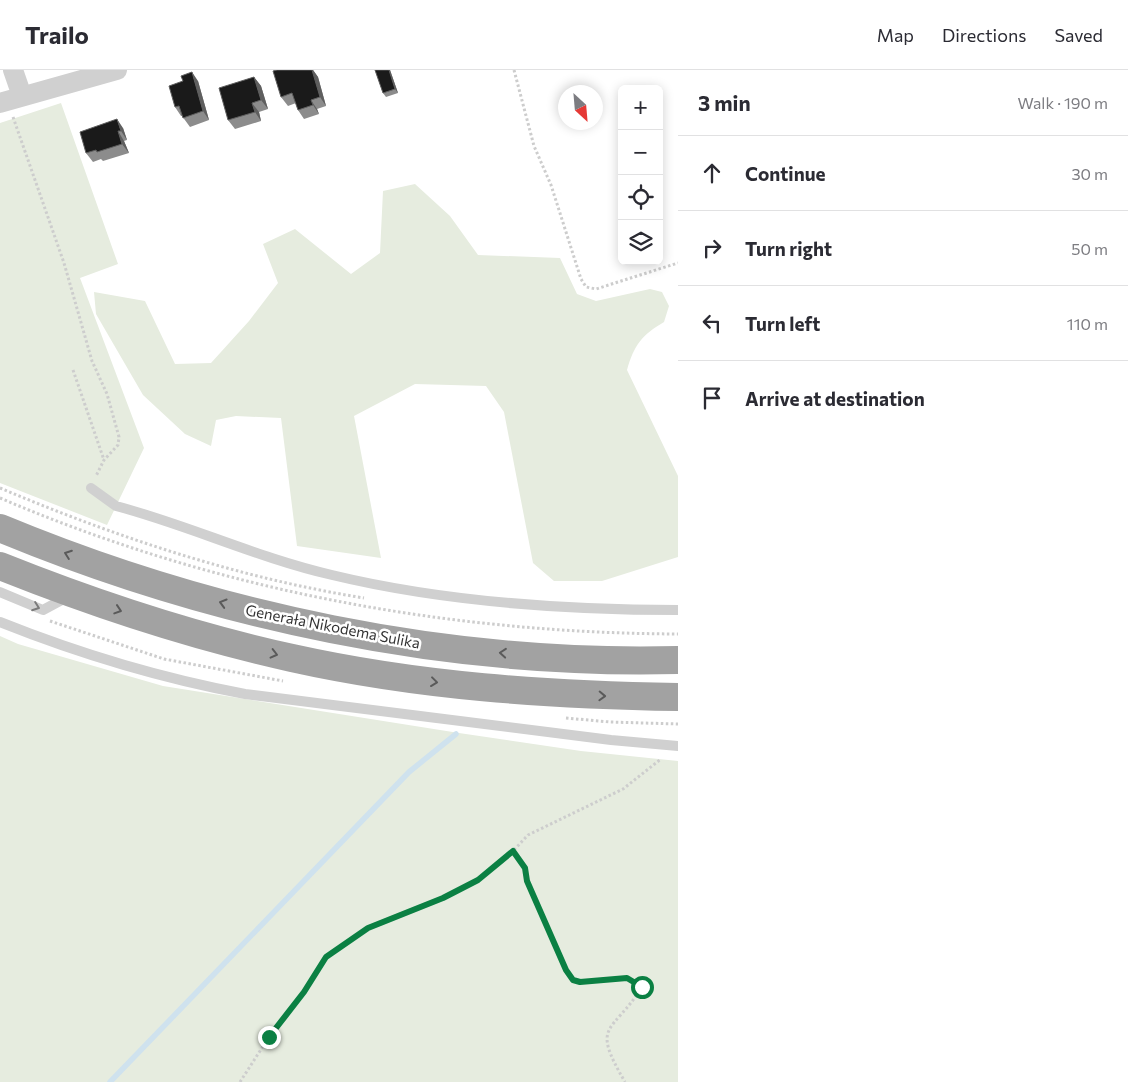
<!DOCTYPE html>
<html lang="en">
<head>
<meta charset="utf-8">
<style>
  :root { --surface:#fff; --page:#f2f2f3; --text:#2b2b33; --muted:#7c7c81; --line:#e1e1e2 }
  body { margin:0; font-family:Commissioner,sans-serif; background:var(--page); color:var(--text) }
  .controls { position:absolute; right:15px; top:15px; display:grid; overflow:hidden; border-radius:8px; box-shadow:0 2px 12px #0003 }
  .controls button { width:45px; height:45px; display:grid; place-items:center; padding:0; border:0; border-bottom:1px solid var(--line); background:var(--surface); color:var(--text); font:25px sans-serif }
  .compass { position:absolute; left:558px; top:15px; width:45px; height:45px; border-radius:50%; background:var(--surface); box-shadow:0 2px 12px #0003; rotate:154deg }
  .stop { position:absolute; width:15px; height:15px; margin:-11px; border:4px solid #0b8043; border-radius:50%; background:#fff }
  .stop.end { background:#0b8043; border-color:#fff; box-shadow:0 1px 5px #0008 }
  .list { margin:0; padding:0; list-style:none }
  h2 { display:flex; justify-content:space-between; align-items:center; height:65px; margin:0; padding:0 20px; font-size:21px }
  h2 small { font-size:16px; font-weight:400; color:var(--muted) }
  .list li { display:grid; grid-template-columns:32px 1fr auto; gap:15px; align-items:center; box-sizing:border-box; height:75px; padding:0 20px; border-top:1px solid var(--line) }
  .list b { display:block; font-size:19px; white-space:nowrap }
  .list em { font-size:16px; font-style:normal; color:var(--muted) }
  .icon { flex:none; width:28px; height:28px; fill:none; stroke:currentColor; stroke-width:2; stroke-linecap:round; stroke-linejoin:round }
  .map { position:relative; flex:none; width:678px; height:1012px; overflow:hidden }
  header { display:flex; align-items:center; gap:30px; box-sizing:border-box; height:70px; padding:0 25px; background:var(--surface); border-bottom:1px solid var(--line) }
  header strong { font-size:24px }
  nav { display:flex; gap:28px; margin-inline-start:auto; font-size:18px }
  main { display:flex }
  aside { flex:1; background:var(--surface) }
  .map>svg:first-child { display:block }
  .green { fill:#e6ecdf }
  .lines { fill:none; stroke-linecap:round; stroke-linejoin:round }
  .stream { stroke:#cfe2ee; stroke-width:5.5 }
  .path { stroke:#cdcdcd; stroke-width:3; stroke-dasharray:2.5 2.5; stroke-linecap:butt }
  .service { stroke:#d0d0d0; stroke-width:10 }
  .minor { stroke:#d0d0d0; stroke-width:20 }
  .trunk { stroke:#a2a2a2; stroke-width:28 }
  .wall { fill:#8c8c8c }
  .shaded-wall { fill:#5f5f5f }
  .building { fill:#1a1a1a; stroke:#5f5f5f }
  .oneway { stroke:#5a5a5a }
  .oneway2 { stroke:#7a7a7a }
  .route { stroke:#0b8043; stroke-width:6 }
  .labels { text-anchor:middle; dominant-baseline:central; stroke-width:5; stroke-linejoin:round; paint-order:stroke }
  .street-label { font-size:15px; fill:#333; stroke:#fff }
</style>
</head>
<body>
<header>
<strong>Trailo</strong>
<nav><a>Map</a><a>Directions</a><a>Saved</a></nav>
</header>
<main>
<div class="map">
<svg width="678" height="1012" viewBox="0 0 678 1012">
  <rect width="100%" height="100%" fill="#fff"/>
  <path class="green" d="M61,33L118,194L80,208L144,378L107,455L0,413V53Z
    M415,114L450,146L478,185L560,188L577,224L596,231L650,219L662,222L669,236L664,252C642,265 634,275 627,300L678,406V487L602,511H554L533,493L504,342L486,316L415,314L354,346L381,488L297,476L281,348L236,346L216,350L211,376L185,364L143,325L96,244L94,222L145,231L175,294L211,293L249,251L278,213L263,174L295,159L351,204L380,183L383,121Z
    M0,566L18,574L163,616L459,663L581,681L678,691V1012H0Z"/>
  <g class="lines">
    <path class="stream" d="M110,1012L409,702L456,664"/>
    <path class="path" d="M514,0L534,76L551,115L581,209L586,217L596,219L678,193
      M13,47L64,193L92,291L107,324L119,367L118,375L104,390L96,406
      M73,300L104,390
      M0,418C116,467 239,508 364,528
      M0,428C215,520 445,563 678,564
      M50,551L164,589L283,611
      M566,648L610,652L678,654
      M513,781L525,797L527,811L566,900L573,910L580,912L627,908L642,917C612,965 590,952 625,1012
      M240,1012L269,967L304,922L326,887L368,858L443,828L478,810L513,781L528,765L623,719L661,689"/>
    <path class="service" d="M91,418L116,436C188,455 258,488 332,505C444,532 563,540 678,540
      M0,522L43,540L69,526
      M0,552C80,584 160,608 245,624L611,670L678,676"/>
    <path class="minor" d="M13,0L22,26
      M0,33L117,0"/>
    <path class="trunk" d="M0,458C212,546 448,596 678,590
      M0,496C95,534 192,566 292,588C418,616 548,625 678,627"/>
  </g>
  <path class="wall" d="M289,0H313L318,7L326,36L317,39L319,44L304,49L298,40L296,33L288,36L281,27Z
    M375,0H390L398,23L386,27L383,23Z
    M254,7L261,16L268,39L259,42L261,51L235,59L228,50Z
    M198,11L209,50L190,57L182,46H181L175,37Z
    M123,58L127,70L124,71L129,83L103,91L101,89L93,92L86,83Z"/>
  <path class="shaded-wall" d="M310,0H313L318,7L326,36L320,27Z
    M389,0H390L398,23L395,19Z
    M192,2L198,11L209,50L203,41Z
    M254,7L261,16L268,39L261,30Z
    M311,30L317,39L319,44L313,35Z
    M252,33L259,42L261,51L255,42Z
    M117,49L123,58L127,70L121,61Z
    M118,61L124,71L129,83L122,74Z"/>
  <path class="building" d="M277,0H312L320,27L311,30L313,35L298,40L292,23L281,27L273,1Z
    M375,0H389L395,19L383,23Z
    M192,2L203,41L183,48L179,36L175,37L169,16L183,11L181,6Z
    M254,7L261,30L252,33L255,42L228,50L219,18Z
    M117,49L121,61H118L122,74L97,82L96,80L86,83L80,62Z"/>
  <defs><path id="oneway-chevron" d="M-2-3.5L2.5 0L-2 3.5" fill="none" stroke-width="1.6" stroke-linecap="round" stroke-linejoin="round" transform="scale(1.25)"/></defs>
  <g class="oneway">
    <use href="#oneway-chevron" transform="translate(68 484) rotate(-160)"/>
    <use href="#oneway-chevron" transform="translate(223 533) rotate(-164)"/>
    <use href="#oneway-chevron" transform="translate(118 540) rotate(18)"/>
    <use href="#oneway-chevron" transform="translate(503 583) rotate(-175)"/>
    <use href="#oneway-chevron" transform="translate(274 584) rotate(14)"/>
    <use href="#oneway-chevron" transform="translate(434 612) rotate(7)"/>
    <use href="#oneway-chevron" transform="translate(602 626) rotate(2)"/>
  </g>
  <use class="oneway2" href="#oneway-chevron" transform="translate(36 537) rotate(20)"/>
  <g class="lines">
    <path class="route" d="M269,967L304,922L326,887L368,858L443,828L478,810L513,781L525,798L527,811L566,900L573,910L580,912L627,908L642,917"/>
  </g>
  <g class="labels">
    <g class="street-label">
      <text transform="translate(333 556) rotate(11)">Generała Nikodema Sulika</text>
    </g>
  </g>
</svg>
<div class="controls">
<button>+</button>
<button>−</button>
<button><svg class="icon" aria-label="locate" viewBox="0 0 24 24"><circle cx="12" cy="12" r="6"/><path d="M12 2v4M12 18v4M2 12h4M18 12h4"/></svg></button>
<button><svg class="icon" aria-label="layers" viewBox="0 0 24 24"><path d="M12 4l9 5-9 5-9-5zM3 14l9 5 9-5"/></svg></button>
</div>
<svg class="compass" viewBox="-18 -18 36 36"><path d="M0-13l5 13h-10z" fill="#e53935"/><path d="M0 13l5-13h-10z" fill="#7c7c81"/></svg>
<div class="stop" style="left:642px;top:917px"></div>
<div class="stop end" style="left:269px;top:967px"></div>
</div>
<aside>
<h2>3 min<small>Walk · 190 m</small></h2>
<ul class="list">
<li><svg class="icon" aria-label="ahead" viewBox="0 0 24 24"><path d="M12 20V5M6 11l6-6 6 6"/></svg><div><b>Continue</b></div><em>30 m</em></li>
<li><svg class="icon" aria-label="right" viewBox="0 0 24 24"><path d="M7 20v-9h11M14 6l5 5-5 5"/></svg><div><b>Turn right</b></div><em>50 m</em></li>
<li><svg class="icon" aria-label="left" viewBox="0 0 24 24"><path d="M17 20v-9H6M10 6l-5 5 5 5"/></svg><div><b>Turn left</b></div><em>110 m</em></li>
<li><svg class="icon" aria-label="arrive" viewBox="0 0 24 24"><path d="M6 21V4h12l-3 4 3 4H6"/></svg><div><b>Arrive at destination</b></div></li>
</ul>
</aside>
</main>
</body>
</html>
